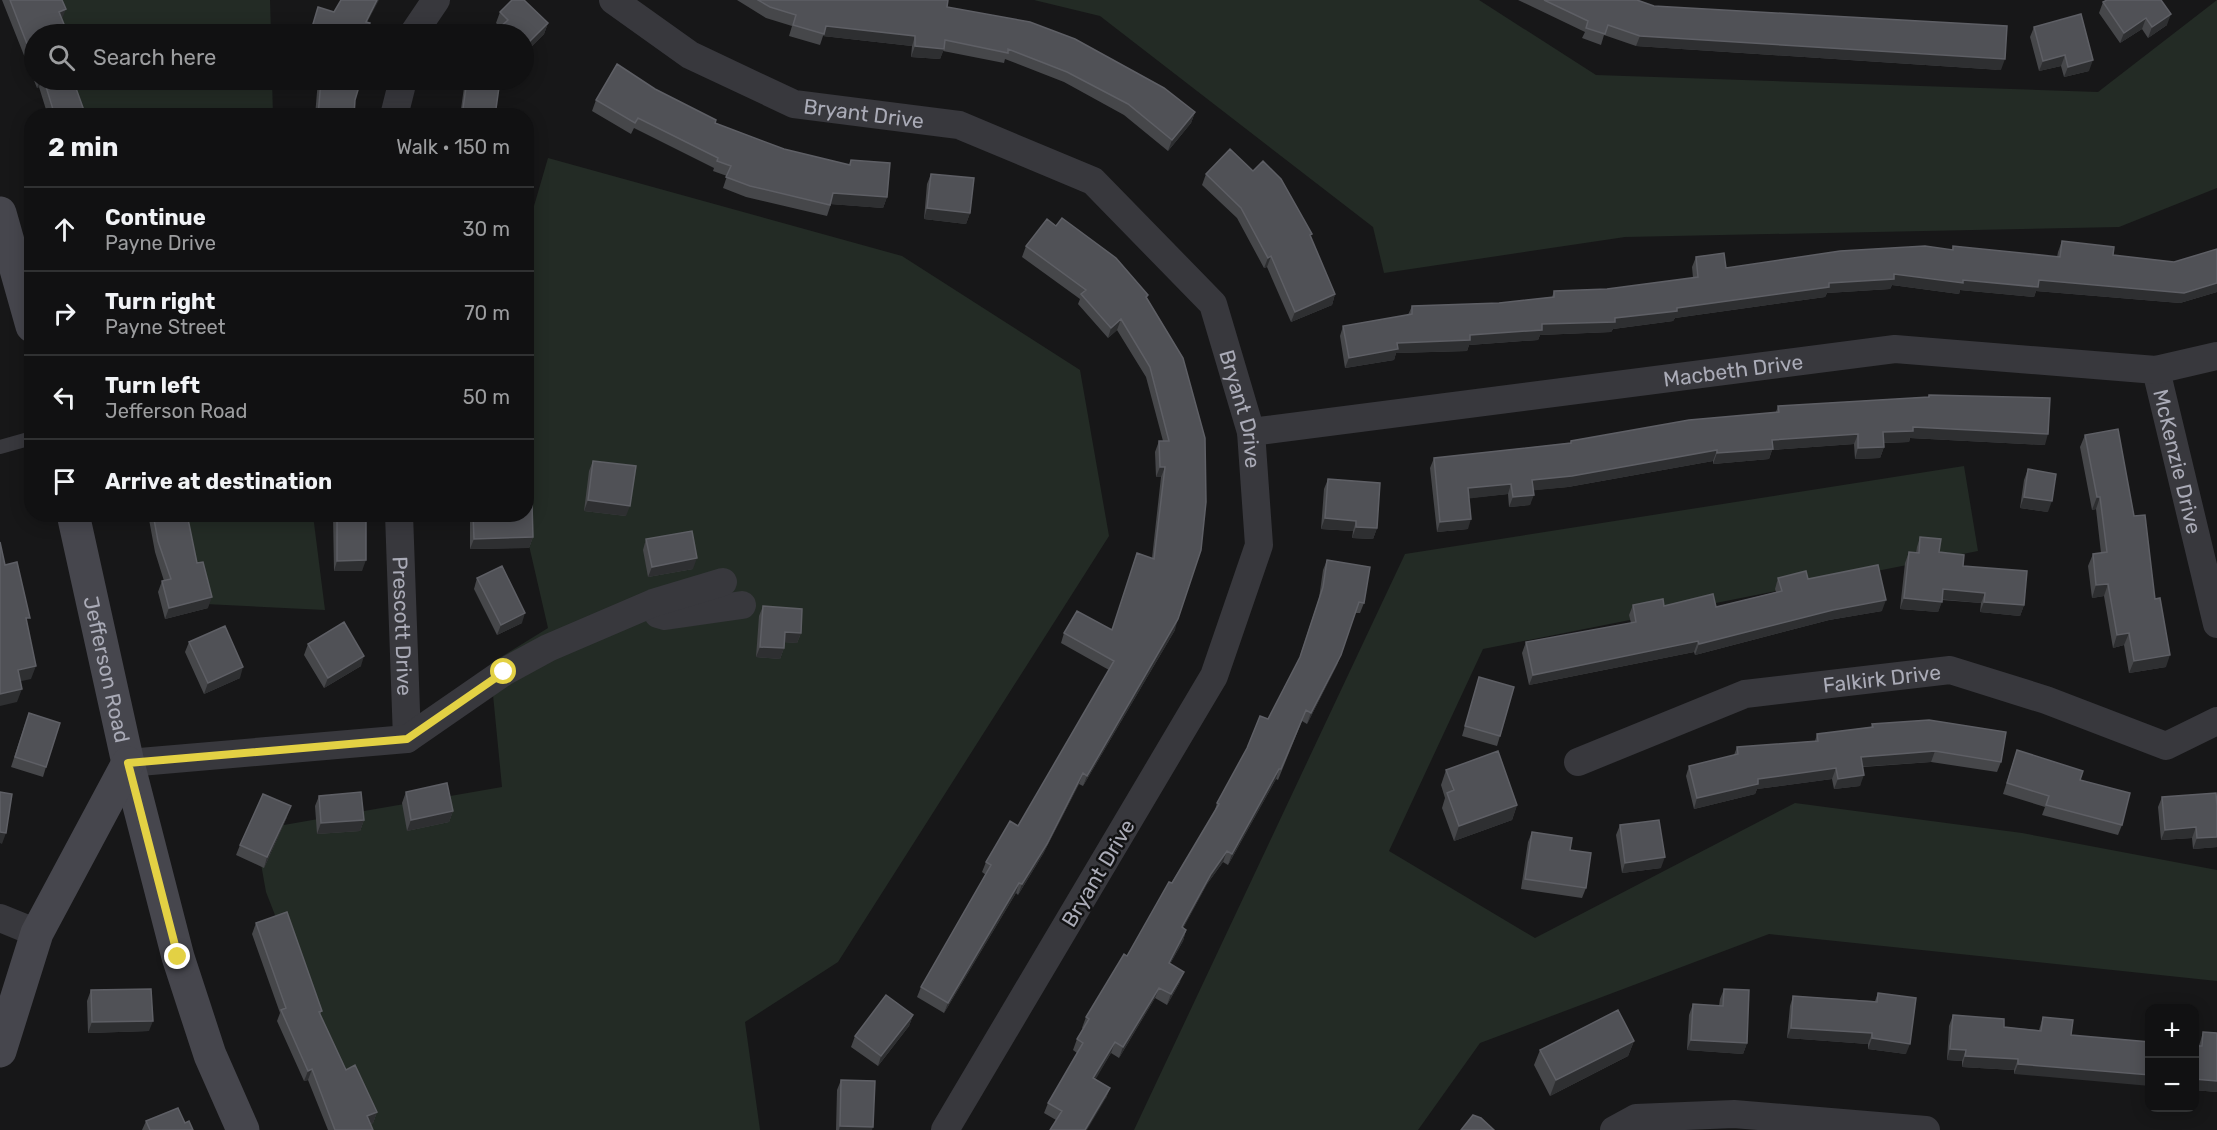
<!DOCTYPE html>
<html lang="en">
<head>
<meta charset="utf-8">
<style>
  :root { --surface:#111112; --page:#1e1f20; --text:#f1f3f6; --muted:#9c9d9f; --line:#303132 }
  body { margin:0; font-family:Rubik,sans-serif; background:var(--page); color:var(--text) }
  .controls { position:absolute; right:18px; bottom:18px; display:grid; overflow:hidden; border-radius:12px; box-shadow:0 3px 15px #0003 }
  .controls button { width:54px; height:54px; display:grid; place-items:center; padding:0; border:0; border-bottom:2px solid var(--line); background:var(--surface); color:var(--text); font:30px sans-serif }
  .stop { position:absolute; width:18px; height:18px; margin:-14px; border:4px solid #e3d144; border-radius:50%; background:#fff }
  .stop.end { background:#e3d144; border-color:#fff; box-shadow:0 2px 6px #0008 }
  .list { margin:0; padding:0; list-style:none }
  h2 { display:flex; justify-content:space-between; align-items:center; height:78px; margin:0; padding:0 24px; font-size:26px }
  h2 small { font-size:20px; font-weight:400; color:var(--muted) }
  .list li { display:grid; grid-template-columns:39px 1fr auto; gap:18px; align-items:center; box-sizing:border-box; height:84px; padding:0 24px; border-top:2px solid var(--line) }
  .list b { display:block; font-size:22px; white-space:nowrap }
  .list p { margin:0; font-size:20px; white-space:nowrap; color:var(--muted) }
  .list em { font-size:20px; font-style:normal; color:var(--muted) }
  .icon { flex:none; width:33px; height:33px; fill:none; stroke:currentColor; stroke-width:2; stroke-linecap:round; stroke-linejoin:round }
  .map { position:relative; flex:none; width:2217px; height:1130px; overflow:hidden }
  .search { position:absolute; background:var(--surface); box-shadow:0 3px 15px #0003; left:24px; top:24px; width:510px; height:66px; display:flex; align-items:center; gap:15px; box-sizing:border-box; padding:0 21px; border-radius:33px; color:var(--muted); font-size:22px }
  .panel { position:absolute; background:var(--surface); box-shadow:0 3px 15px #0003; left:24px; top:108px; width:510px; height:414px; border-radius:24px }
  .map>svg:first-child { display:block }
  .green { fill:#232b25 }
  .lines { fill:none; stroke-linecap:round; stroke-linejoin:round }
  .lane { stroke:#38383d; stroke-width:14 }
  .street { stroke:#38383d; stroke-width:28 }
  .secondary { stroke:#46464d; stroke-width:33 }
  .wall { fill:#46474a }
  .shaded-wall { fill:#2e2f31 }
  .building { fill:#505156; stroke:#5e5f65; stroke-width:1.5 }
  .route { stroke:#e3d144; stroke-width:8 }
  .labels { text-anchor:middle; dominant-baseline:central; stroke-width:5; stroke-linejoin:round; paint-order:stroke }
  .street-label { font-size:21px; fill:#aaabb7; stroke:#121213 }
</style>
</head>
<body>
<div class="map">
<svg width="2217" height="1130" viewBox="0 0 2217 1130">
  <rect width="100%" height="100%" fill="#171718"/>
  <path class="green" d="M44,0H270L271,34H53Z
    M1034,0H1479L1596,75L2098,92L2217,0V188L2119,227L1625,237L1384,273L1373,227L1100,16Z
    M65,80H272L273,115H75Z
    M548,158L902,256L1080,370L1109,536L838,962L745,1022L760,1130H359L266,892L255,830L502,787L490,664L548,628L522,515L526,514L527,230Z
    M1964,466L1978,551L1483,649L1389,851L1535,938L1795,803L2022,833L2217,870V981L1769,934L1480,1043L1418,1130H1134L1405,554Z
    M182,515H313L325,610L205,604Z"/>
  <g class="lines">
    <path class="lane" d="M0,447L32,438"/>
    <g class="street">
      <path id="s1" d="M613,0L690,55L794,104L959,125L1093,181L1213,304L1251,432L1259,545L1214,676L945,1130"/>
      <path d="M413,34L436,0"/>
      <path d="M394,116L403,80"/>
      <path id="s2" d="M2156,370L2217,624"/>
      <path id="s3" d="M1251,432L1895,349L2156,370L2217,356"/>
      <path id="s4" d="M399,514L407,739"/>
      <path d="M658,614L665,616L742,605"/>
      <path id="s5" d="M1578,762L1745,694L1950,670L2046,700L2166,746L2217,721"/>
      <path d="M128,763L407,739L504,672L548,648L653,603L723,582"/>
      <path d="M0,918L37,933"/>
      <path d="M1614,1130L1636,1118L1734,1114L1926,1130"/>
    </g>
    <g class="secondary">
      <path d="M0,213L32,326"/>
      <path id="s6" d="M73,514L128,763L178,957L210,1055L243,1130"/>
      <path d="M0,1051L37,933L128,763"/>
    </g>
  </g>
  <path class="wall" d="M2,0H62L34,34V80H73L86,116H48L39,87L37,88Z
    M737,0H948L947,7L1195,112L1191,123L1168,151L1124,115L1064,82L1005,59L1004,63L943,51L940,59L911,57L912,46L823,36L820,45L789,36L792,26L766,18Z
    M1518,0H1637L1654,6L2001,70L1636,46L1604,35L1601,45L1582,38L1585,32Z
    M2103,2L2167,25L2148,38L2142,29L2120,43L2099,13Z
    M500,12L548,23L544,34L524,54V34H497L500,27L496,23Z
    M2034,27L2089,71L2064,77L2061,66L2039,71L2030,37Z
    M318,80H361L355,100L354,116H315Z
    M465,80H500L495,116H460Z
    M655,89L715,123L784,149L849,165L851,160L887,197L883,208L831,204L827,216L746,197L723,188L727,176L713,171L714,168L634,128L631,134L592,111L596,100Z
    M931,174L970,213L966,224L924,219L927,184Z
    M1206,174L1335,294L1332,305L1291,322L1267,267L1264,268L1237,218L1202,185Z
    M2062,241L2113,255L2174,262L2217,249V292L2180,303L2036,291L2034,297L1960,290L1959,294L1892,285L1890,289L1827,293L1825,297L1675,318L1673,321L1613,329L1611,332L1540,335L1538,340L1469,345L1467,351L1396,353L1394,360L1345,368L1340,336L1343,326L1408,315L1412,306L1499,303L1552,297L1554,291L1607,289L1693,278L1692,267L1696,257L1726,268L1952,250L1953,246L2057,257L2058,252Z
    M1026,246L1148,295L1147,298L1183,358L1175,630L1083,786L1079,784L1043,854L1018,895L1016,893L944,1013L917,997L921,987L986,875L982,872L986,862L1018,826L1109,670L1061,643L1064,633L1111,630L1152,558L1161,477H1156L1155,452L1159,441H1163L1146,377L1117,330L1108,338L1078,304L1080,299L1022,257Z
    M1929,395L2045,445L1910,438L1909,442L1884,443V447L1880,458L1855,459L1854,444L1772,450L1769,459L1713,464V461L1568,487L1533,490L1530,505L1509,507L1508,494L1469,498L1468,529L1437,532L1430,468L1434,458L1570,443L1571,441L1776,412L1778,406L1928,397Z
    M2085,435L2134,516L2155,599L2166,667L2129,673L2124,645L2113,648L2104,596L2092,598L2088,566L2093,554L2101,553L2096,509L2092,510L2080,447Z
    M593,461L626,516L584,511L589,471Z
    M2028,469L2048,512L2020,508L2024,480Z
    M1328,479L1377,528L1373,539L1352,538L1353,531L1321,529L1324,489Z
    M148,514H187L197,563L208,608L165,619L158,592L162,581H164L155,552Z
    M333,514H366L362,571H334Z
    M470,514H526L533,537L529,548L470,549Z
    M1920,537L1939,552L1963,566L2024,605L2020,616L1980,612L1981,603L1942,600L1938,612L1900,609L1905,563L1909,552L1916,553L1917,547Z
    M646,539L693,569L648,577L643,550Z
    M1327,560L1364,603L1360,613H1355L1337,665L1307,724L1302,721L1278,780L1276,779L1228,865L1223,862L1207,884L1183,928L1186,930L1183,941L1170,964L1180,982L1167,1005L1155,998L1119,1058L1111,1053L1095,1079L1110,1088L1106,1098L1056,1120L1044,1113L1048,1103L1077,1053L1073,1050L1077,1039L1083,1029L1082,1028L1086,1017L1127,956L1214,813L1217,803L1268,719L1299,659L1319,598L1323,570Z
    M477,578L522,623L497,635L474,589Z
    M1778,578L1808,579L1882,611L1829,620L1695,655L1694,652L1529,685L1522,653L1526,642L1631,623L1629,615L1633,605L1664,606L1716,607L1776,592L1775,589Z
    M763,606L801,633L797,643L784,642V648L780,659L756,657L759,616Z
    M189,642L240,678L204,694L185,652Z
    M308,644L361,666L324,688L304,655Z
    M1479,677L1500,736L1497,746L1462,736Z
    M25,724L46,767L43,777L11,767Z
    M1872,724L2001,762L1997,772L1931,762L1863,767L1860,786L1834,789L1832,779L1757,789L1755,794L1694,809L1686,776L1689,766L1734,755L1737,747L1815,741L1817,734L1871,727Z
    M2017,750L2080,780L2122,825L2118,835L2042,815L2045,807L2003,794Z
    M1446,770L1517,805L1512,820L1454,841L1442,808L1445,798L1441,785Z
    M406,792L453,811L449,822L407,831L402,803Z
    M319,796L364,820L360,831L317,834L315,806Z
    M2162,797L2217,847L2193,849L2192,838L2161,840L2158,807Z
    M287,817L264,868L236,855L240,845Z
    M1620,825L1661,868L1622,873L1616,835Z
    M1532,832L1570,850L1586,888L1582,898L1521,889L1528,842Z
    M256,923L322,1011L320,1014L346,1070L377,1112L373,1123L371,1124L373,1130H328L308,1080L304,1081L277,1021L280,1013L252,934Z
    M1724,989L1747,1043L1743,1054L1687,1050L1689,1015L1693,1004L1719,1006L1720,999Z
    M91,990L149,1031L88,1033L87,1001Z
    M1878,993L1906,1054L1868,1049V1044L1787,1038L1790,1006L1793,996L1875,1001Z
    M913,1015L909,1026L878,1066L851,1047L855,1036Z
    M1953,1015L2004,1027L2039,1030L2043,1017L2073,1020L2014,1074V1070L1962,1067V1061L1947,1060L1949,1026Z
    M2203,1032L2217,1033V1092L2194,1090V1046H2199Z
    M1634,1041L1628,1056L1550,1096L1534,1065L1540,1050Z
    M841,1080L872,1130H836L837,1090Z
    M146,1121L185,1123L193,1130H142Z"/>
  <path class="shaded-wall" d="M377,0H379L362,32L366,22Z
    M66,9L62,19L59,12Z
    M2171,14L2167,25L2148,38L2152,27Z
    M2146,18L2142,29L2120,43L2124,33Z
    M548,23L544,34L524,54V47Z
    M826,26L915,36L912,46L823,36Z
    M1640,36L2005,59L2001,70L1636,46Z
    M915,46L944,49L940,59L911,57Z
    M2065,55L2061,66L2039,71L2043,61Z
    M2093,60L2089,71L2064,77L2068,67Z
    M40,80H42L39,87L37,88Z
    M1195,112L1191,123L1168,151L1172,140Z
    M833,193L887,197L883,208L829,204Z
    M927,208L970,213L966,224L924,219Z
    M1271,256L1267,267L1264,268L1268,258Z
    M1894,274L1963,280L2217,283V292L2180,303L2036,291L2034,297L1960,290L1959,294L1892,285L1890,289L1827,293L1825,297L1675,318L1673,321L1613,329L1611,332L1540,335L1538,340L1469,345L1467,351L1396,353L1394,360L1345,368L1349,358L1397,343L1470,335L1542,324L1615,318L1829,283Z
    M1335,294L1332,305L1291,322L1295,312Z
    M1121,319L1117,330L1108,338L1111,328Z
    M1913,427L2048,434L2045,445L1910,438L1909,442L1879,443L1883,432Z
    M1858,434L1854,444L1772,450L1769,459L1713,464L1717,453L1772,440Z
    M1884,447L1880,458L1855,459L1858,448Z
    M1717,450L1713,461L1568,487L1528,491L1532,480Z
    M1160,467H1165L1161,477H1156Z
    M1511,484L1508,494L1465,499L1468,488Z
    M1534,495L1530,505L1509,507L1513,497Z
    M2024,497L2052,501L2048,512L2020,508Z
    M2097,497H2100L2096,509L2092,510Z
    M588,500L630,506L626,516L584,511Z
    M1325,518L1356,521L1353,531L1321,529Z
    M1471,519L1468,529L1437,532L1440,522Z
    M1356,527L1377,528L1373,539L1352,538Z
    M533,537L529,548L470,549L474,539Z
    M697,558L693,569L648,577L652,567Z
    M366,560L362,571H334L337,561Z
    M2108,584L2104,596L2092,598L2096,585Z
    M1943,589L1985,593L1981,603L1939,599Z
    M212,597L208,608L165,619L169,608Z
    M1904,598L1942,602L1938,612L1900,609Z
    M1886,600L1882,611L1829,620L1695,655L1699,644L1833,610Z
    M1984,602L2024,605L2020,616L1980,612Z
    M525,613L522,623L497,635L501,625Z
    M1178,619L1175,630L1083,786L1087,776Z
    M785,632L801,633L797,643L781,642Z
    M2129,633L2124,645L2113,648L2117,635Z
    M1698,641L1694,652L1529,685L1533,675Z
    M760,647L784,648L780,659L756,657Z
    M1341,655L1337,665L1307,724L1311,713Z
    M2170,655L2166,667L2129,673L2134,661Z
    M364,656L361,666L324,688L328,678Z
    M36,666L31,679L13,683L18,670Z
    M243,667L240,678L204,694L208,683Z
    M22,689L17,702L0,706V694Z
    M1935,751L1931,762L1857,767L1861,757Z
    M1836,768L1832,779L1757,789L1755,794L1694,809L1697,798L1758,779Z
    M1279,769L1276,779L1228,865L1232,854Z
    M1083,773L1079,784L1043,854L1018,895L1022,884Z
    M1864,775L1860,786L1834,789L1838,779Z
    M1517,805L1512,820L1454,841L1459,826Z
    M291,806L287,817L264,868L267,857Z
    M453,811L449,822L407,831L411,820Z
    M364,820L360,831L317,834L321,823Z
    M2196,827L2192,838L2161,840L2165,830Z
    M0,832L6,833L2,844L0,843Z
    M2217,837V847L2193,849L2197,838Z
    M1227,851L1223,862L1207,884L1178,938L1182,927L1211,874Z
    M1665,857L1661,868L1622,873L1625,863Z
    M1019,883L1016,893L944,1013L948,1003Z
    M1186,930L1183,941L1165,973L1169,963Z
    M1184,972L1180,982L1167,1005L1171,994Z
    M1159,988L1155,998L1119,1058L1123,1047Z
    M913,1015L909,1026L878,1066L881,1056Z
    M153,1021L149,1031L88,1033L92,1022Z
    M1791,1028L1872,1033L1868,1044L1787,1038Z
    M1872,1038L1910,1044L1906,1054L1868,1049Z
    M1691,1040L1747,1043L1743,1054L1687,1050Z
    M1634,1041L1628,1056L1550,1096L1556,1080Z
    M1115,1042L1111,1053L1090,1089L1093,1078Z
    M1950,1049L1966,1050L1962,1061L1947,1060Z
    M1965,1056L2018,1059L2014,1070L1962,1067Z
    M2018,1064L2150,1075V1086L2014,1074Z
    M312,1069L308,1080L304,1081L308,1071Z
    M2194,1079L2217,1081V1092L2194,1090Z
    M1110,1088L1106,1098L1087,1130H1085Z
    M377,1112L373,1123L363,1127L367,1116Z
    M840,1126L873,1127L872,1130H839Z"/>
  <path class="building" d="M10,0H62L66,9L59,12L68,34H34V62Z
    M341,0H377L366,22L370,23L366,34H310L318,7L334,12Z
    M512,0H524L548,23L524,47V34H506L499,28L508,20L500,12Z
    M758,0H948L947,7L1030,22L1075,39L1164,88L1195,112L1172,140L1128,104L1067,72L1008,49V53L945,40L944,49L915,46V36L826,26L824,34L793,25L796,15L770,7Z
    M1544,0H1637L1654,6L2007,26L2005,59L1640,36L1608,25L1605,34L1586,28L1588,21Z
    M2107,0H2161L2171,14L2152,27L2146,18L2124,33L2103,2Z
    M2081,14L2093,60L2068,67L2065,55L2043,61L2034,27Z
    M617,64L655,89L716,120L715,123L784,149L850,165L851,160L890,163L887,197L833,193L830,205L750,186L726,177L731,166L717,161L718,158L638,118L635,123L596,100Z
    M44,80H73L86,116H55Z
    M321,80H361L355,100L354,116H318Z
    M467,80H500L495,116H462Z
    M1230,149L1253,171L1263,161L1281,179L1312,234L1310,235L1335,294L1295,312L1271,256L1268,258L1241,208L1206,174Z
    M931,174L974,178L970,213L927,208Z
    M1062,218L1116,258L1148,295L1146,297L1183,358L1205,438L1206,502L1201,550L1178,619L1087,776L1083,773L1047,844L1022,884L1019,883L948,1003L921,987L991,865L986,862L1010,821L1018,826L1114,661L1064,633L1077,611L1112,630L1137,553L1154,559L1165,467H1160L1159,441H1169L1150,367L1121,319L1111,328L1081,294L1086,290L1026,246L1047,219L1056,226Z
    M2062,241L2114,247L2113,255L2174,262L2217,249V283L2184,293L2039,280L2038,287L1963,280V283L1894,274V279L1829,283V287L1677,308V311L1615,318V322L1542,324V330L1470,335V340L1397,343L1398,349L1349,358L1343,326L1412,314V306L1499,303L1554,297V291L1607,289L1698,277L1696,257L1724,253L1726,268L1840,251L1925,246L1953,250V246L2060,257Z
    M1929,395L2050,398L2048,434L1913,427V431L1883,432L1884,447L1858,448V434L1772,440L1773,449L1717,453V450L1572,476L1532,480L1534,495L1513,497L1511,484L1468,488L1471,519L1440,522L1434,458L1571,443V441L1689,420L1779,412L1778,406L1929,397Z
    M2118,429L2134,516L2145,515L2155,599L2160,598L2170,655L2134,661L2129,633L2117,635L2108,584L2096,585L2093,554L2107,552L2100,497H2097L2085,435Z
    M593,461L636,466L630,506L588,500Z
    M2028,469L2056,474L2052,501L2024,497Z
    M1328,479L1380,483L1377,528L1356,527V521L1325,518Z
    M526,504H532L533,537L474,539L473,514H526Z
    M153,514H187L197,563L203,562L212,597L169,608L162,581L171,579L158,541Z
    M337,514H366V560L337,561Z
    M692,531L697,558L652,567L646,539Z
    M1920,537L1941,539L1939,552L1964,555L1963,566L2027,571L2024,605L1984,602L1985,593L1943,589L1942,602L1904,598L1909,552L1919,553Z
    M0,542L5,565L17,562L30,618H26L36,666L18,670L22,689L0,694Z
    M1327,560L1370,567L1364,603L1359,602L1341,655L1311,713L1306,710L1281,769H1279L1232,854L1227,851L1211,874L1182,927L1186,930L1169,963L1184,972L1171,994L1159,988L1123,1047L1115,1042L1093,1078L1110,1088L1085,1130H1050L1062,1111L1048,1103L1083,1043L1077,1039L1089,1019L1086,1017L1124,954L1127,956L1169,882L1172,883L1219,804L1217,803L1247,748L1260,716L1268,719L1300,657L1323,587Z
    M1878,565L1886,600L1833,610L1699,644L1698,641L1533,675L1526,642L1636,622L1633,605L1663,599L1664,606L1713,594L1716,607L1782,591L1778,578L1806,571L1808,579Z
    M502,566L525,613L501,625L477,578Z
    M763,606L802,609L801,633L785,632L784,648L760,647Z
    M344,622L364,656L328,678L308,644Z
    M225,626L243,667L208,683L189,642Z
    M1479,677L1514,687L1500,736L1465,726Z
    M29,713L60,723L46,767L15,757Z
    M1929,720L2006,732L2001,762L1935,751L1861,757L1864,775L1838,779L1836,768L1758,779V784L1697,798L1689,766L1738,754L1737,747L1818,741L1817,734L1873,727L1872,724Z
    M2017,750L2083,771L2080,780L2130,793L2122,825L2046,805L2049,796L2007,783Z
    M1498,751L1517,805L1459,826L1447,793L1454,790L1446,770Z
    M447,783L453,811L411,820L406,792Z
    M0,792L12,794L6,833L0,832Z
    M361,792L364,820L321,823L319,796Z
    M2216,793L2217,807V837L2197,838L2196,827L2165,830L2162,797Z
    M263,794L291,806L267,857L240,845Z
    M1659,820L1665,857L1625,863L1620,825Z
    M1532,832L1572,838L1570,850L1591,853L1586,888L1525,879Z
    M287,912L322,1011L319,1012L346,1070L355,1065L377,1112L367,1116L373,1130H335L312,1069L308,1071L281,1010L286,1008L256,923Z
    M151,989L153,1021L92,1022L91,990Z
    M1724,989L1749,990L1747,1043L1691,1040L1693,1004L1723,1006Z
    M1878,993L1916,998L1910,1044L1872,1038V1033L1791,1028L1793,996L1877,1002Z
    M886,995L913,1015L881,1056L855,1036Z
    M1618,1010L1634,1041L1556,1080L1540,1050Z
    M1953,1015L2004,1019V1027L2041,1031L2043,1017L2073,1020L2071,1035L2150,1042V1075L2018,1064V1059L1965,1056L1966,1050L1950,1049Z
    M2203,1032L2217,1033V1081L2194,1079V1046H2202Z
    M841,1080L875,1081L873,1127L840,1126Z
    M178,1108L185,1123L189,1121L193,1130H150L146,1121Z
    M1473,1115L1481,1118L1494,1130H1461Z"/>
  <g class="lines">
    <path class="route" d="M178,957L128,763L407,739L504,672"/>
  </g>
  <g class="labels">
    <g class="street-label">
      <text stroke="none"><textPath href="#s1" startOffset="280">Bryant Drive</textPath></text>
      <text stroke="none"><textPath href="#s3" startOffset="486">Macbeth Drive</textPath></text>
      <text stroke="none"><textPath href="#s1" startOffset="802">Bryant Drive</textPath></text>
      <text stroke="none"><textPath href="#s2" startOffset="94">McKenzie Drive</textPath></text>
      <text stroke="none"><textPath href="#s4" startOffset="112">Prescott Drive</textPath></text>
      <text stroke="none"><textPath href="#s6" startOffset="159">Jefferson Road</textPath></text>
      <text stroke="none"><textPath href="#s5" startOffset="318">Falkirk Drive</textPath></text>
      <text transform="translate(1098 873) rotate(-59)">Bryant Drive</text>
    </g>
  </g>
</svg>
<div class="controls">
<button>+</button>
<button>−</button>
</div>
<div class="stop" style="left:504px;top:672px"></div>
<div class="stop end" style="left:178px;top:957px"></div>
<div class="search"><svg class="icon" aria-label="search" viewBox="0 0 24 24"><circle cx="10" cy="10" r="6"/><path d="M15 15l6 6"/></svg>Search here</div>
<section class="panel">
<h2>2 min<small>Walk · 150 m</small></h2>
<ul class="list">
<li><svg class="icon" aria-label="ahead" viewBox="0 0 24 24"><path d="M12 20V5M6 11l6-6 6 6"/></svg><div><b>Continue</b><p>Payne Drive</p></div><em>30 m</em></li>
<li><svg class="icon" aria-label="right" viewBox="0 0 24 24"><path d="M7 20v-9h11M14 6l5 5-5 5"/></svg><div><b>Turn right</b><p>Payne Street</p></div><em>70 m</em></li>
<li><svg class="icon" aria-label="left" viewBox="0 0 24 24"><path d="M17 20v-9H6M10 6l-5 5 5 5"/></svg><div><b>Turn left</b><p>Jefferson Road</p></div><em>50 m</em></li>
<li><svg class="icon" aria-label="arrive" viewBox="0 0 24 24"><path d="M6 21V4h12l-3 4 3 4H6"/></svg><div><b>Arrive at destination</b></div></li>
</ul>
</section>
</div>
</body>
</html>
